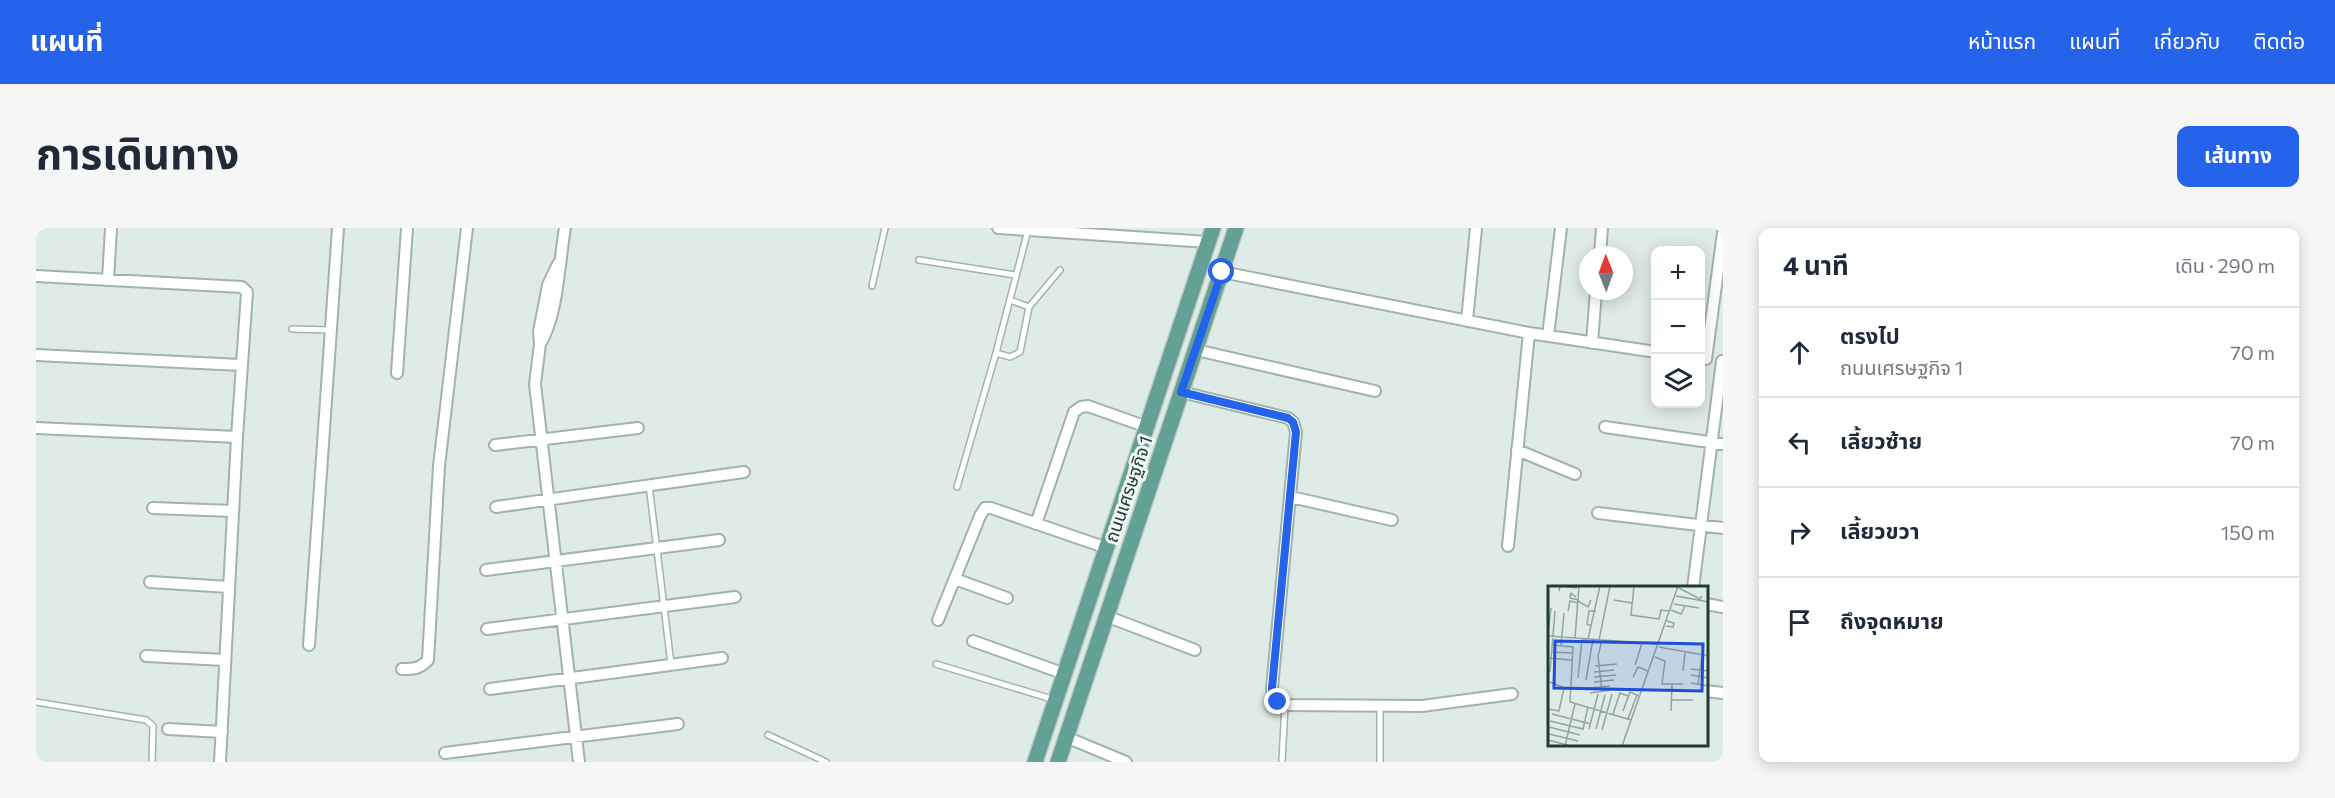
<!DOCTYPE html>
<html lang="th">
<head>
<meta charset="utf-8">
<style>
  :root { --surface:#fff; --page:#f6f6f7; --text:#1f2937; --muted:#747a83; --line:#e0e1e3; --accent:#2563eb }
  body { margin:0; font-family:Commissioner,"Noto Sans Thai",sans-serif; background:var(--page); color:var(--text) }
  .controls { position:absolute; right:18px; top:18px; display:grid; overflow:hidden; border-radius:12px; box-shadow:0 3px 15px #0003 }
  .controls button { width:54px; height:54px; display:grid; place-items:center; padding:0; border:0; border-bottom:2px solid var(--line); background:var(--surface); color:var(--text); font:30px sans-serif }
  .compass { position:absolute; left:1543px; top:18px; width:54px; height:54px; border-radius:50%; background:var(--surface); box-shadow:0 3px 15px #0003; rotate:359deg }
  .stop { position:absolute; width:18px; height:18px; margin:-14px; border:4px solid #2563eb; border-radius:50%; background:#fff }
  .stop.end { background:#2563eb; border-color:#fff; box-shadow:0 2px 6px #0008 }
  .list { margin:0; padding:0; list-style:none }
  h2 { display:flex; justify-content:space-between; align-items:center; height:78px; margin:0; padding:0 24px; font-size:26px }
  h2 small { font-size:20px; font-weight:400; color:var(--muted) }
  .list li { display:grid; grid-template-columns:39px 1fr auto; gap:18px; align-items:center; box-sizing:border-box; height:90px; padding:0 24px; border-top:2px solid var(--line) }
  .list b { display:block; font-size:22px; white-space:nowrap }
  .list p { margin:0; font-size:20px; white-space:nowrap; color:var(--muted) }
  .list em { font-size:20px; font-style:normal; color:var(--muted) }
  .icon { flex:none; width:33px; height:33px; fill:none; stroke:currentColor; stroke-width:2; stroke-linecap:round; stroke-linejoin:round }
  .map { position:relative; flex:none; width:1687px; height:534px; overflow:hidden; border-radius:12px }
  header { display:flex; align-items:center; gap:36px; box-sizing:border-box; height:84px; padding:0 30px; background:var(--accent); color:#fff }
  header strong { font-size:28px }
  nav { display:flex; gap:33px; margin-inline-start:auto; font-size:21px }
  .intro { display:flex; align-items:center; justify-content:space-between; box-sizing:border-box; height:144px; padding:0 36px }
  h1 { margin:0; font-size:42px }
  .button { padding:15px 27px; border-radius:12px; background:var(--accent); color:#fff; font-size:21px; font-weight:700 }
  main { display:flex; gap:36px; padding:0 36px }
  aside { flex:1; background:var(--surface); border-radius:12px; box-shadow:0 3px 15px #0003 }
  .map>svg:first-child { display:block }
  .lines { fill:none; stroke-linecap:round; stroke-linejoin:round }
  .lane-casing { stroke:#a2b3ad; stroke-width:8 }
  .street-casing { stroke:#a2b3ad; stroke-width:14 }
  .primary-casing { stroke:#c1c8c6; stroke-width:18 }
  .lane { stroke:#fff; stroke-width:5 }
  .street { stroke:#fff; stroke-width:10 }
  .primary { stroke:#63a194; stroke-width:15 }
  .route { stroke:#2563eb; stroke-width:8 }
  .labels { text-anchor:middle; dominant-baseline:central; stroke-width:6; stroke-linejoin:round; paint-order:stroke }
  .street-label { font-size:18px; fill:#203b35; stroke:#eff7f4 }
  .inset-road { fill:none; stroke:#93a59f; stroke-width:1.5 }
  .view { fill:#1d4ed8; fill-opacity:0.15; stroke:#1d4ed8; stroke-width:3 }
  .inset-edge { fill:none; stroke:#203b35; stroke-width:3 }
</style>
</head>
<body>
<header>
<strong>แผนที่</strong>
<nav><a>หน้าแรก</a><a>แผนที่</a><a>เกี่ยวกับ</a><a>ติดต่อ</a></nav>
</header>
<div class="intro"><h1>การเดินทาง</h1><a class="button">เส้นทาง</a></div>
<main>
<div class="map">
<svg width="1687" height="534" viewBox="0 0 1687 534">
  <rect width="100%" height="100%" fill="#dfebe6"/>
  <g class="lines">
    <defs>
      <path id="lane" d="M883,32L979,47
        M836,58L849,0
        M993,79L1024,42
        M256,101L295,102
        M960,125L974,129L984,124L993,79L974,72
        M613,257L635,436
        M921,259L960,125L992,2
        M900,436L1019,472
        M0,474L110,492L117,498L116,534
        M1344,478V534
        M732,507L790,534
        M1246,533L1249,477"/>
      <path id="street" d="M962,0L1172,14
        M1564,27L1566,0
        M522,36L512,57L508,78L503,103L504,116L499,156L543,534
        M1186,44L1493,105L1620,124
        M0,48L206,59L211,64L201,209L184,534
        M72,52L75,0
        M1431,93L1440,0
        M1512,108L1525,0
        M1556,115L1560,63
        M504,116C522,87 523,34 529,0
        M1160,122L1339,163
        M0,127L205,137
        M1670,131L1687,5
        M361,145L371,0
        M1145,164L1252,190L1257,194L1260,204L1236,460L1237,469L1249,477L1386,478L1476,466
        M1569,199L1687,216
        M0,200L201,209
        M459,217L602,200
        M1481,222L1539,246
        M1255,269L1356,292
        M460,279L708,244
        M117,280L197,283
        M1562,285L1687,300
        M1000,296L1038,184L1045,179L1052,178L1111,199
        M1472,318L1493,105
        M450,342L683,312
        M919,351L971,370
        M114,354L193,359
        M1657,360L1686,133
        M1670,376L1687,379
        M1070,388L1159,422
        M902,392L944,288L949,280H955L1071,320
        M451,401L699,369
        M937,413L1029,446
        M273,417L302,0
        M110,428L189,432
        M366,441C377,441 384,441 392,432L403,238L431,0
        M454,461L686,430
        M1670,463L1687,465
        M132,501L186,504
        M1030,509L1090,534
        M409,525L642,496"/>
      <path id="primary" d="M999,534L1177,0
        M1022,534L1200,0"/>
    </defs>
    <use href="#lane" class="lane-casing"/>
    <use href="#street" class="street-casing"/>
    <use href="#primary" class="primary-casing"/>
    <use href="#lane" class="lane"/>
    <use href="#street" class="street"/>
    <use href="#primary" class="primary"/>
  </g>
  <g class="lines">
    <path class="route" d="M1186,44L1145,164L1252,190L1257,194L1260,204L1236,460L1237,470L1242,474"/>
  </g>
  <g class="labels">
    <g class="street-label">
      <text transform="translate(1092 261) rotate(-71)">ถนนเศรษฐกิจ 1</text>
    </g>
  </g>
  <g transform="translate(1512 358)">
    <rect width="160" height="160" fill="#dfebe6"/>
    <path class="inset-road" d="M86,0L83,29L111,33L113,24L121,25M131,2L152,13L154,10M11,5L12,0L29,2M128,10L161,16M28,11L23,7L22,12L30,14M66,14L84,17M30,15L40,21L43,14M126,18L151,22M123,24L133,28L137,20M20,25L22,15L30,17M43,40L39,38L41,25H48M118,40L125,41L126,37L119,35M0,46L3,22M0,50L110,58M27,52L31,0M40,53L52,0M51,54L62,0M54,54L50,70L54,105M4,59L25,61L22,116L83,134M13,60L16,27M111,61L161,70M3,66L25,67M107,71L117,75L114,98H135M0,72L24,74M87,79L94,57M47,80L69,78M143,83L161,85M135,85L137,67M2,86L7,25M46,86L66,84M143,89L161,92M46,91L68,89M85,91L90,81L100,85M30,92L34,53M38,94L45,53M46,96L66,94M143,97L161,100M150,98L154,70M42,102L62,100M42,107L63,104M124,114H145M0,123L11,125L16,102L2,96M75,125L82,106L91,110M123,125L124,99M4,128L43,138M65,128L72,107L80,110M80,133L89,109M2,135L35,143L40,121M1,141L32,149M41,143L50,108M48,143L57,109M54,144L64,108M1,148L30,155M0,154L23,160M17,160L27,118M74,160L130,0"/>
    <path class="view" d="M7,55L155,58L154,105L6,102Z"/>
    <rect width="160" height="160" class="inset-edge"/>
  </g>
</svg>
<div class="controls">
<button>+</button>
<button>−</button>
<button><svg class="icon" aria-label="layers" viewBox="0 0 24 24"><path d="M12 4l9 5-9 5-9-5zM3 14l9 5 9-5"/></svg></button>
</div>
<svg class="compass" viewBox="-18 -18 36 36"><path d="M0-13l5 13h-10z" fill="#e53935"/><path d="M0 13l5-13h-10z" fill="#747a83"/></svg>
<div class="stop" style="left:1186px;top:44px"></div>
<div class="stop end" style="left:1242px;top:474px"></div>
</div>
<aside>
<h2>4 นาที<small>เดิน · 290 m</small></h2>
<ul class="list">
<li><svg class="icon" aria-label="ahead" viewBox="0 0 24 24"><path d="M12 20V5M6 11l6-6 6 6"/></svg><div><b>ตรงไป</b><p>ถนนเศรษฐกิจ 1</p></div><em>70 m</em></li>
<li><svg class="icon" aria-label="left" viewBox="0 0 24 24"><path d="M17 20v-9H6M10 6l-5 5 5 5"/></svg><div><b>เลี้ยวซ้าย</b></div><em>70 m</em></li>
<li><svg class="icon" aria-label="right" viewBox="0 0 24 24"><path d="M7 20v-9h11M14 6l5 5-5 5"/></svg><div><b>เลี้ยวขวา</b></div><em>150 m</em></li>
<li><svg class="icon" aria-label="arrive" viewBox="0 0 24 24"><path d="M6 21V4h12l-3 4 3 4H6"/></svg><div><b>ถึงจุดหมาย</b></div></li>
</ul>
</aside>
</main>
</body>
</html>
